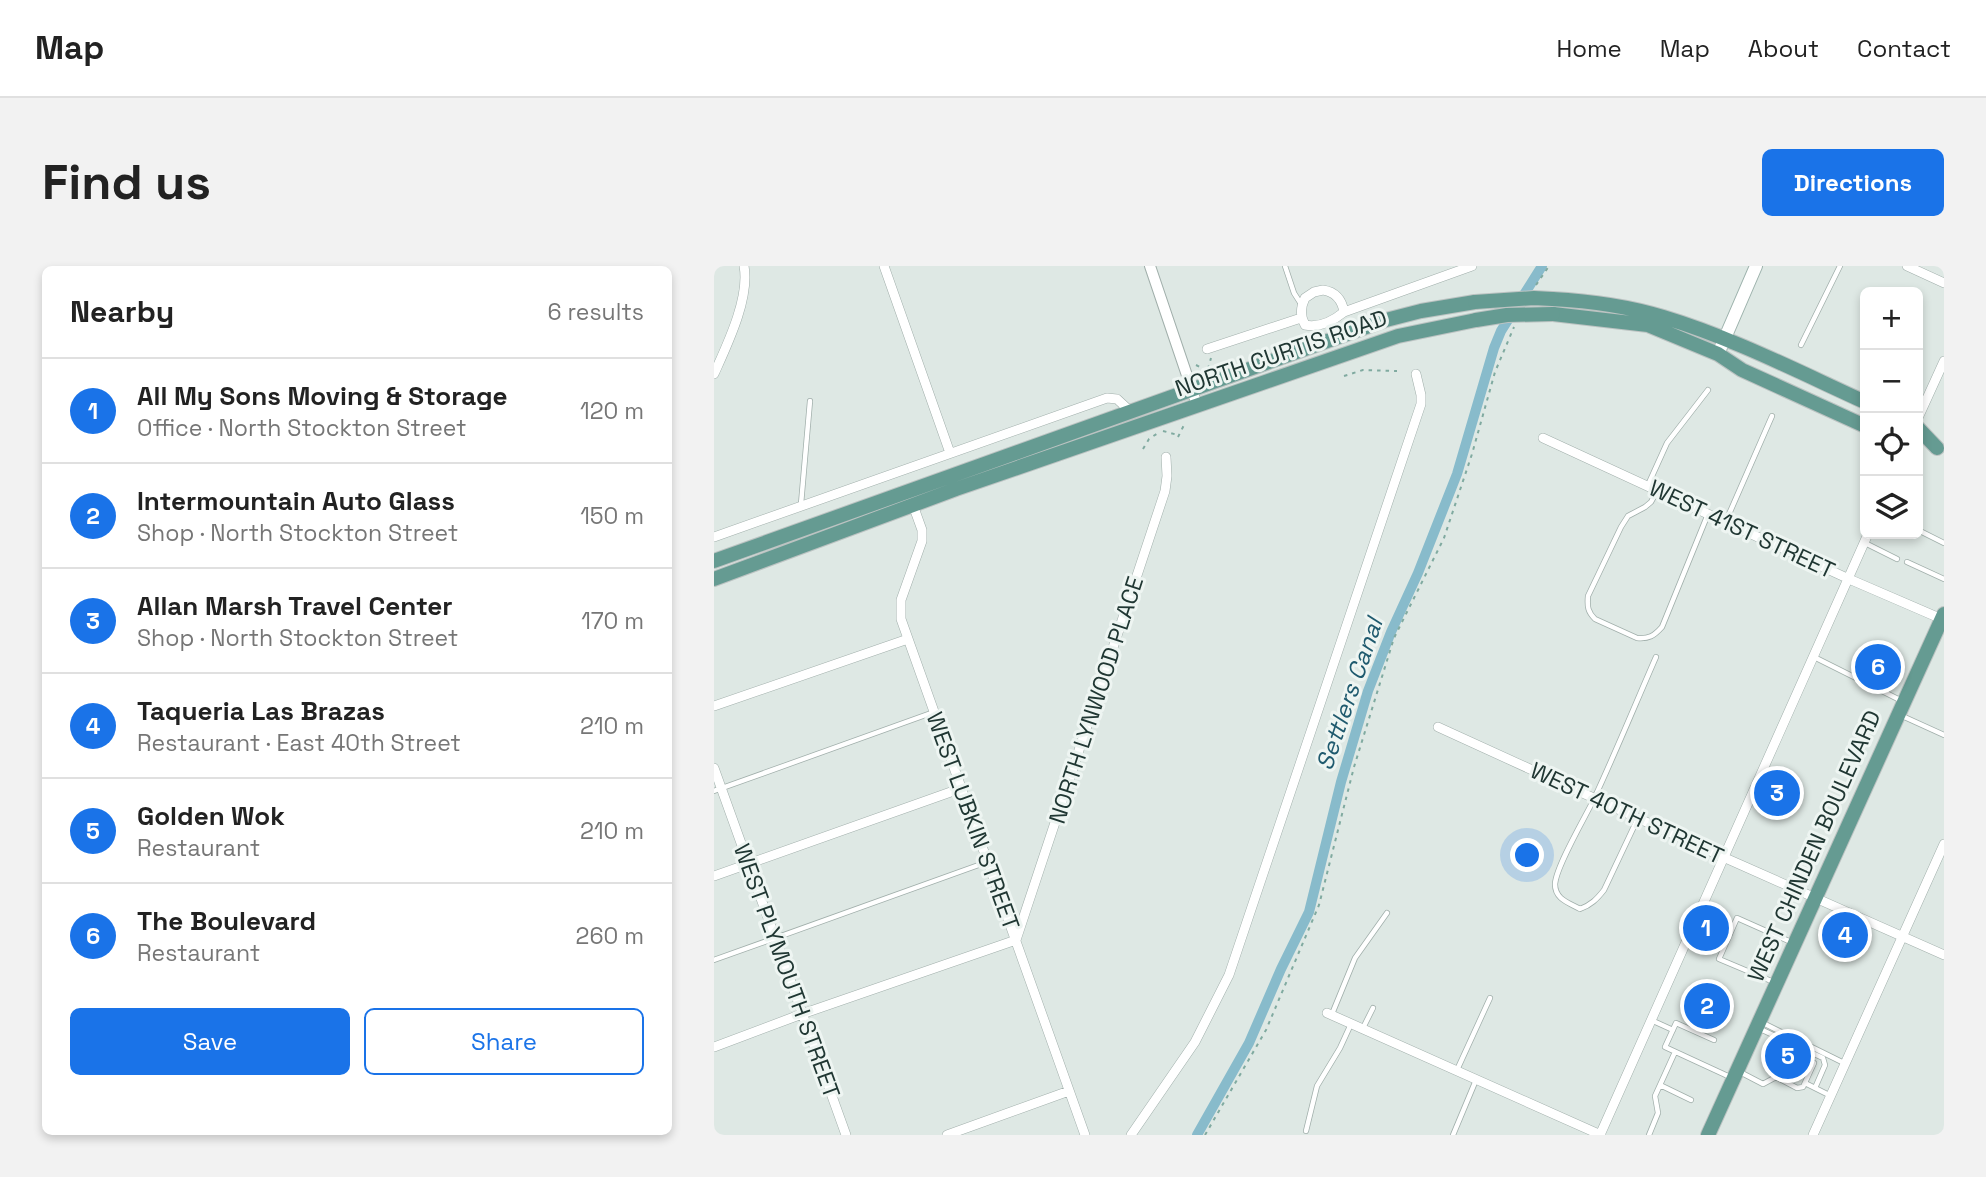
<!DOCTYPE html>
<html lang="en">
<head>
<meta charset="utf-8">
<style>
  :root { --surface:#fff; --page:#f2f2f2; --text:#222; --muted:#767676; --line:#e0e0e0; --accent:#1a73e8 }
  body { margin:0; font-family:"Space Grotesk",sans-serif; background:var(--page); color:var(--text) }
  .controls { position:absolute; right:21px; top:21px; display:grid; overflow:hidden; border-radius:10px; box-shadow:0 4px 10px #0003 }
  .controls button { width:63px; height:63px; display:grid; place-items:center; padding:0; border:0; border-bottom:2px solid var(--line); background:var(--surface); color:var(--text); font:35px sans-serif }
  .you { position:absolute; left:814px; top:590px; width:24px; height:24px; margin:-18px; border:5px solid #fff; border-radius:50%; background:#1a73e8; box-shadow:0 0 0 10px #1a73e833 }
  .badge { display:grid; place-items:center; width:46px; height:46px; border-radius:50%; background:var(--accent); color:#fff; font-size:23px; font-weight:700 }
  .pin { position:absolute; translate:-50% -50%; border:4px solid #fff; box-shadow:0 2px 7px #0006 }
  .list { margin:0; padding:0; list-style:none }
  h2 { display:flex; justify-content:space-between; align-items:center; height:91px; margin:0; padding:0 28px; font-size:30px }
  h2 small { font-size:23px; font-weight:400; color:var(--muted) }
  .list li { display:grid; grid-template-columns:46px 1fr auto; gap:21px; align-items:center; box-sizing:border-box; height:105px; padding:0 28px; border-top:2px solid var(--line) }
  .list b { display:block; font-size:26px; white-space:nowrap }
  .list p { margin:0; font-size:23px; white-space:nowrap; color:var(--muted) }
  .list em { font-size:23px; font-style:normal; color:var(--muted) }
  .actions { display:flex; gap:14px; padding:21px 28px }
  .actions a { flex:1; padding:16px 0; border:2px solid var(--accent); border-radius:10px; text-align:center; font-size:24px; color:var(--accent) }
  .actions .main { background:var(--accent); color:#fff }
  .icon { flex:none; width:38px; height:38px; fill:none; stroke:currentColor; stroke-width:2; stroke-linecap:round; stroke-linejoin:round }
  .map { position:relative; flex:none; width:1230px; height:869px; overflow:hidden; border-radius:10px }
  header { display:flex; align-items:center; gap:42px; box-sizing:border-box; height:98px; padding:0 35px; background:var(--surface); border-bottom:2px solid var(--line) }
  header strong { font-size:33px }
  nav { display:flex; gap:38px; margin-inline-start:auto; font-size:24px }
  .intro { display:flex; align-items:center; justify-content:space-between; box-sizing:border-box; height:168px; padding:0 42px }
  h1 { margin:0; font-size:49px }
  .button { padding:18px 32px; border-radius:10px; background:var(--accent); color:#fff; font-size:24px; font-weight:700 }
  main { display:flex; gap:42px; padding:0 42px }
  aside { flex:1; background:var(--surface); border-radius:10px; box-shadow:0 4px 10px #0003 }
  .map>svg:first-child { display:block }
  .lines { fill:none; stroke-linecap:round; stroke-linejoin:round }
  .canal { stroke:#88bbcb; stroke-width:10 }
  .service-casing { stroke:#a1afab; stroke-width:6 }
  .minor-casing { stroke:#a1afab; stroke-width:10 }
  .tertiary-casing { stroke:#a1afab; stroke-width:12 }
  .secondary-casing { stroke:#9eb3ad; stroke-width:14 }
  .primary-casing { stroke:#bcc3c2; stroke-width:16 }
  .path { stroke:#80aaa0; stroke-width:2; stroke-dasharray:3.5 5; stroke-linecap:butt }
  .service { stroke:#fff; stroke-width:4.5 }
  .minor { stroke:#fff; stroke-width:9 }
  .tertiary { stroke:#fff; stroke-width:10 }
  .secondary { stroke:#fff; stroke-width:12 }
  .primary { stroke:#659b92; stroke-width:14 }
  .primary-bridge-casing { stroke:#bcc3c2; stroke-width:16; stroke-linecap:butt }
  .primary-bridge { stroke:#659b92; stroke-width:14 }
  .labels { text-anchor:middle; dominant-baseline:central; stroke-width:6; stroke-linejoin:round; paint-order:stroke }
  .street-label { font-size:23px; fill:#203733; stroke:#eef5f2 }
  .water-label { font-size:24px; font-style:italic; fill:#1f5a6e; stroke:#eef5f2 }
</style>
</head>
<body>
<header>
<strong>Map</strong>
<nav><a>Home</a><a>Map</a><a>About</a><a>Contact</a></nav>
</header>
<div class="intro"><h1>Find us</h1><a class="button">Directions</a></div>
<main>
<aside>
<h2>Nearby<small>6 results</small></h2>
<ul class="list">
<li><span class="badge">1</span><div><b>All My Sons Moving &amp; Storage</b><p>Office · North Stockton Street</p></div><em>120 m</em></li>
<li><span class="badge">2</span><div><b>Intermountain Auto Glass</b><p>Shop · North Stockton Street</p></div><em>150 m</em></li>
<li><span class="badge">3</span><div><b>Allan Marsh Travel Center</b><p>Shop · North Stockton Street</p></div><em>170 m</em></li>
<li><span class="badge">4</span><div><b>Taqueria Las Brazas</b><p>Restaurant · East 40th Street</p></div><em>210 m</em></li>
<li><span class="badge">5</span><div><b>Golden Wok</b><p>Restaurant</p></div><em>210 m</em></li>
<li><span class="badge">6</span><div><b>The Boulevard</b><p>Restaurant</p></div><em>260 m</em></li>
</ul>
<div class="actions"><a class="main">Save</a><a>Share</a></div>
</aside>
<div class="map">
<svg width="1230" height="869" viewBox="0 0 1230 869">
  <rect width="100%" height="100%" fill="#dee8e4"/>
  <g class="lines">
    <path class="canal" d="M483,869L535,777L567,703L595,646L627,516L654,425L677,366L704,307L743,208L780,82L787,65L828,0"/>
    <defs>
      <path id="service" d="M571,0L580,27L587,38
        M1087,79L1126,0
        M934,219L953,177L994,124
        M943,225L937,236L931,241L914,250L907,261L874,330C873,341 874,346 881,353L923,372C935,373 940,370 948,361L994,248
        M87,238L96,135
        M1012,255L1058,150
        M1204,264L1230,277
        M1151,277L1183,293
        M1193,296L1230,313
        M1100,391L1186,434
        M1186,449L1230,469
        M0,525L220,446
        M924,552L890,624C883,633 877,639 866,643C856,637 841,634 841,618C842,601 870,553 879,535C901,488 921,439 942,391
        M0,694L273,596
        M1062,717L1005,693L1023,652L1077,676
        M618,748L641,692L673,647
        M937,754L959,764
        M1047,756L1130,797
        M649,762L659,742
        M1044,762L1109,792L1111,799L1101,822
        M1000,774L962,757L951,781L1016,811
        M743,804L776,732
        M1024,805L1049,818L1062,811L1083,822L1089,821L1100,797
        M1091,817L1115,829
        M946,819L977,834
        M592,865L603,820L626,782L637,758
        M739,869L762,814
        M935,869L944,847L941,830L961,786"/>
      <path id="minor" d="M170,0L236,187
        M1193,0L1230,17
        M609,24C622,26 628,34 630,46C619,55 606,62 591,59C586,50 586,42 591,32L600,26Z
        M630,46L758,0
        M493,83L587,52
        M0,108C13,79 36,32 30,0
        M1204,152L1230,95
        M829,172L1135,313L1230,354
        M199,239L208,264V275L187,334V353L371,869
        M0,271L393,132L403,133L416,145
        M0,440L194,373
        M724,461L1009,591L1230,689
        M0,502L132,869
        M0,610L248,522
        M302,674L451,225L453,210L452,191
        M613,747L887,869
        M0,781L88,748L302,674
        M233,869L355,825
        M417,869L481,776L515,709L707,138V129L702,108
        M886,869L1154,268
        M1099,869L1230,578"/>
      <path id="tertiary" d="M436,0L483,139"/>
      <path id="secondary" d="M1004,88L1042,0"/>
      <path id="primary" d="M838,33C875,35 913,40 949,51C1019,72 1085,106 1151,136
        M839,48L934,59L1004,88L1028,104L1151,160
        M1204,162L1223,182
        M0,295L672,54L707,45L761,36
        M0,313L242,223L684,70L762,54
        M994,869L1230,348"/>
    </defs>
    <use href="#service" class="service-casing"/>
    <use href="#minor" class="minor-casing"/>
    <use href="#tertiary" class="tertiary-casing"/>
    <use href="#secondary" class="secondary-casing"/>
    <use href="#primary" class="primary-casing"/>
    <path class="path" d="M822,19L835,0
      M482,99L492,104
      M494,103L497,92
      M630,110L649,104L683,105
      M449,165L464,169
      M464,171L471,157
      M429,183L435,173L444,167
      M491,869L552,764L605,639L640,501L680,372L730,272L758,188L781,106L800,61"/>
    <use href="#service" class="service"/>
    <use href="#minor" class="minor"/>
    <use href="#tertiary" class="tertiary"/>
    <use href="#secondary" class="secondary"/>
    <use href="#primary" class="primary"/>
    <defs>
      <path id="primary-bridge" d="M761,36L820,32L838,33
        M762,54L793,49L839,48"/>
    </defs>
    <use href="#primary-bridge" class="primary-bridge-casing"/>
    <use href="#primary-bridge" class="primary-bridge"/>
  </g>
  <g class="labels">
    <g class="street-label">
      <text transform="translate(567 87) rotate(-19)">NORTH CURTIS ROAD</text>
      <text transform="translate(1028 263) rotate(25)">WEST 41ST STREET</text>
      <text transform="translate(382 434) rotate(-72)">NORTH LYNWOOD PLACE</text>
      <text transform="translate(913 547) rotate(25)">WEST 40TH STREET</text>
      <text transform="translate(259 555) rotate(70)">WEST LUBKIN STREET</text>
      <text transform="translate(1100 580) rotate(-66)">WEST CHINDEN BOULEVARD</text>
      <text transform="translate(73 705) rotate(70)">WEST PLYMOUTH STREET</text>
    </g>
    <g class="water-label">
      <text transform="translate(635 428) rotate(-71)">Settlers Canal</text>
    </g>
  </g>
</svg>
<div class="controls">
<button>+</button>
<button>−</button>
<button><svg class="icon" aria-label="locate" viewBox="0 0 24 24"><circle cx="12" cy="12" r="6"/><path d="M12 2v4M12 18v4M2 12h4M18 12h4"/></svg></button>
<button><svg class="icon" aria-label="layers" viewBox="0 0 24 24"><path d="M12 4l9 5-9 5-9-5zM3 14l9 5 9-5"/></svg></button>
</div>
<div class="you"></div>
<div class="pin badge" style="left:992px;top:662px">1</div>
<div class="pin badge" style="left:993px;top:740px">2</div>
<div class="pin badge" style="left:1063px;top:527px">3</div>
<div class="pin badge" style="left:1131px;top:669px">4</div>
<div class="pin badge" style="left:1074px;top:790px">5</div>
<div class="pin badge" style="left:1164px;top:401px">6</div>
</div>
</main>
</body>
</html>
